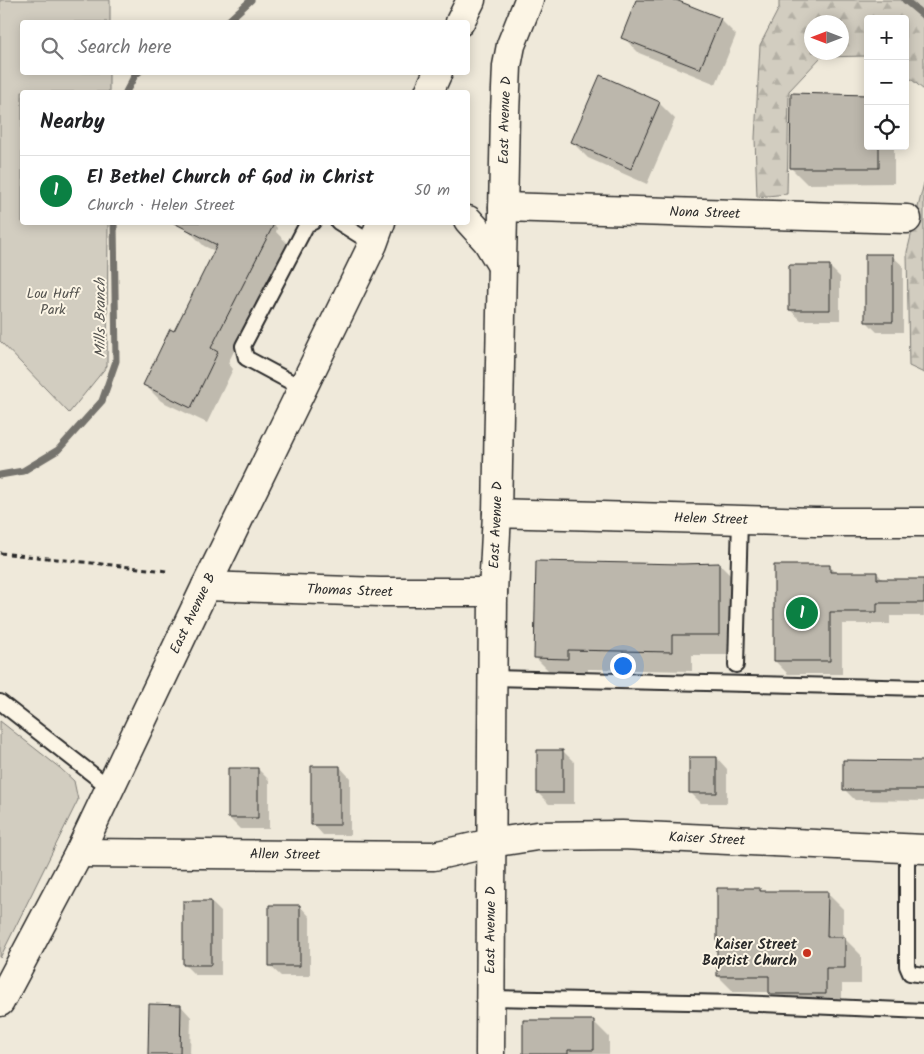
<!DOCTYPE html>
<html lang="en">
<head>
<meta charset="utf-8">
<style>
  :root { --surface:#fff; --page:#f6f6f6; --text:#202124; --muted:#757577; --line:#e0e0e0; --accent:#0b8043 }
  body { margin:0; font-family:Kalam,sans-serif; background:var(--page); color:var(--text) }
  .controls { position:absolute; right:15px; top:15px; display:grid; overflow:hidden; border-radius:5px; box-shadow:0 2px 12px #0003 }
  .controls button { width:45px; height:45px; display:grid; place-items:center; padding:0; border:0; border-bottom:1px solid var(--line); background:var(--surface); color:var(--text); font:25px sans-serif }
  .compass { position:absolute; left:804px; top:15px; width:45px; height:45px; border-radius:50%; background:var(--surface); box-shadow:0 2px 12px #0003; rotate:270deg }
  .you { position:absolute; left:622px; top:665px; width:18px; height:18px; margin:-12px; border:4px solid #fff; border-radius:50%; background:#1a73e8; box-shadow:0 0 0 8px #1a73e833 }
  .badge { display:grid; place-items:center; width:32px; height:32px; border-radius:50%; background:var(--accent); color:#fff; font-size:16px; font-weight:700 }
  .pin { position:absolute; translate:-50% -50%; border:2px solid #fff; box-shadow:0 1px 5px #0006 }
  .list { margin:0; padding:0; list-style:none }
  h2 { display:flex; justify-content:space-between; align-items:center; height:65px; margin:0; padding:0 20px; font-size:21px }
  h2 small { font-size:16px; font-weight:400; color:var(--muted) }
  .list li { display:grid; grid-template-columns:32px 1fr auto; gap:15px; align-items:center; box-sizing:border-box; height:70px; padding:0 20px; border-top:1px solid var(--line) }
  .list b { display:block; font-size:19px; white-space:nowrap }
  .list p { margin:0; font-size:16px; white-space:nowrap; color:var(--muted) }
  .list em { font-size:16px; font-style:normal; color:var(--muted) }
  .icon { flex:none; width:28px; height:28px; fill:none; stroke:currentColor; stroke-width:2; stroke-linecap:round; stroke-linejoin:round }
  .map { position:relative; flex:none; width:924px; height:1054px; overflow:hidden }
  .search { position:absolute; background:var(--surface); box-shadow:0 2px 12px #0003; left:20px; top:20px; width:450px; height:55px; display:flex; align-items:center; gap:12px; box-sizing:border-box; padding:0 18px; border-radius:5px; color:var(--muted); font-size:19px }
  .panel { position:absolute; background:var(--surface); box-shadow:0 2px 12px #0003; left:20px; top:90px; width:450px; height:135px; border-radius:5px }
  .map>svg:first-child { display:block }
  .forest { fill:url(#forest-firs); stroke:#7e7c76; fill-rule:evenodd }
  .park { fill:#d2cdc0; stroke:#7e7c76 }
  .shadow { fill:#0003 }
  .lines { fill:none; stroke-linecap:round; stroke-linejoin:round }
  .stream { stroke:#75736d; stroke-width:7 }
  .building { fill:#bcb7ac; stroke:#2b2b2b }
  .service-casing { stroke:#2b2b2b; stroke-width:18 }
  .minor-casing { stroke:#2b2b2b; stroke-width:31 }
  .primary-casing { stroke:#2b2b2b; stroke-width:31 }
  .path { stroke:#2b2b2b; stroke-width:3; stroke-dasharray:5 4; stroke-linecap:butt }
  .service { stroke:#fcf5e5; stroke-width:14 }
  .minor { stroke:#fcf5e5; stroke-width:28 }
  .primary { stroke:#fcf5e5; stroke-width:28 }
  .poi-dot { fill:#c8321e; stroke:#fcf5e5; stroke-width:2 }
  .labels { text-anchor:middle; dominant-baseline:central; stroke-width:4; stroke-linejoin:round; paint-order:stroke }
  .street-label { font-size:14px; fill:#2b2b2b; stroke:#fcf5e5 }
  .park-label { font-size:14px; fill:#555450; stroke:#fcf5e5 }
  .poi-label { font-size:14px; font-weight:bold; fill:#2b2b2b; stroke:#fcf5e5; text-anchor:end }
  .water-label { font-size:15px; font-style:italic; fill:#565552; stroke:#fcf5e5 }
</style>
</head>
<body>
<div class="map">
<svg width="924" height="1054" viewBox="0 0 924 1054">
  <defs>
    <pattern id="forest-firs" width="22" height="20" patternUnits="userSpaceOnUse" patternTransform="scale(1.25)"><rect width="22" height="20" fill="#d2cdc0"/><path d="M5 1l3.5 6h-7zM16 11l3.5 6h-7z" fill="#b4b0a5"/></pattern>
  </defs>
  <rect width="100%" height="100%" fill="#efe9da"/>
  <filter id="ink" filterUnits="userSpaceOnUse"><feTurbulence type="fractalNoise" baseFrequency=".02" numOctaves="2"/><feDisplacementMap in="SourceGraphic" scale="10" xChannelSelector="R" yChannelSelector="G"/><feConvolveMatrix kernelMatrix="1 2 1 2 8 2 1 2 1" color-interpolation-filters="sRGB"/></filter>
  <g filter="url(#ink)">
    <path class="forest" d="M779,0H924V90L905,74V19H868V56L821,57L789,91L787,194L757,197L755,138L760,45L779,8ZM812,22H842V52H812Z
      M924,183V373L909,366L907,252Z"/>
    <path class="park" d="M0,0H110V22H22V72L109,73V92H22V222L108,223L107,366L69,413L0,341Z
      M0,721L60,768L74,781L78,800L0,958Z"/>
    <path class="shadow" d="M638,0H672L720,19L736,35L716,84L639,53L623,37Z
      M659,103L675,119L647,184L588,158L572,142Z
      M868,146H894V183L807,184L791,168Z
      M272,222L277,228L276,232L288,244L228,363L233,369L207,423L161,401L145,385L174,332L215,251L204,246L188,230Z
      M892,256L903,266V332H877L866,321Z
      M829,266L840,277V320H801L790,310Z
      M719,564L739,584V655H692V671L588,669V678L555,677L535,657Z
      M829,566L837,573H877L883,580H924V616H890V624H842V674H788L775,661Z
      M563,751L574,762V804H549L538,793Z
      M717,758L727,769V803H701L690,792Z
      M924,762V801L855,800L845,790Z
      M340,767L350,778V835H323L313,824Z
      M258,769L269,780V829H240L229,818Z
      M760,889L763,892L827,893L843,909V939H845L861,955V984H842V1010H786L770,994V992H734L718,976Z
      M211,902L221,912V975H195L185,965Z
      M300,906L310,917V976H281L270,966Z
      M181,1006L191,1017L190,1054H149Z
      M593,1021L609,1037V1054H524Z"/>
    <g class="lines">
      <path class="stream" d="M905,0L924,16
        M227,22L251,0
        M126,92L135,75L139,72
        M0,475L23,471L58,450L102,401L116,361L114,222"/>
    </g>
    <path class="building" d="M636,0H676L721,18L700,69L621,38Z
      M600,75L660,102L631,169L571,142Z
      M791,93L868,95V146H879V168H790Z
      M172,222H275L211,348L218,352L191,408L143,385L170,329L174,331L217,245Z
      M865,254H893V322H865Z
      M789,265H830V310H789Z
      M536,561L682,564L719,563V635H672V652L568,650V659L534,658Z
      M774,565H830V572H877V579H924V603H877V612H830V661H774Z
      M537,750H563V793H537Z
      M689,757H717V793H689Z
      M843,760L924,761V790H843Z
      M311,766H340V825H311Z
      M228,768H258V818H228Z
      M717,888H760V891H828L827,937H845V968H826V994H769V976H717Z
      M183,901H211V965H183Z
      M269,905H300V966H269Z
      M149,1004L181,1005L180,1054H148Z
      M523,1020H594V1050H568V1054H523Z"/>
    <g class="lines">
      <defs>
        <path id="service" d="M338,222L373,244
          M302,388L246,358L243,346L307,224L313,222
          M736,665L740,520
          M492,678L924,688
          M0,702L110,788
          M907,848V966L910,973L924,975
          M490,998L738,1003L924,1011"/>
        <g id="minor">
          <path id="s1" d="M503,207L907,219"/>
          <path id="s2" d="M497,513L815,522H924"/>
          <path id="s3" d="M206,586L380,592H493"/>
          <path id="s4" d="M79,853L434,856L491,843L537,836L622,835L924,849"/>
        </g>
        <g id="primary">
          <path d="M460,22L471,0"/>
          <path d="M429,92L438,72"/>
          <path d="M468,220L487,241L502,266"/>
          <path id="s5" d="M0,1002L79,853L206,586L373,244L381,222"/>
          <path id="s6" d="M490,1054L493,592L497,513L505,113L507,66L511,45L529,0"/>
        </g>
      </defs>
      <use href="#service" class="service-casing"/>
      <use href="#minor" class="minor-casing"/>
      <use href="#primary" class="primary-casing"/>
      <path class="path" d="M0,553L167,571"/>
      <use href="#service" class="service"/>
      <use href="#minor" class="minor"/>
      <use href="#primary" class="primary"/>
    </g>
  </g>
  <circle class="poi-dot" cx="807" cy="953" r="5"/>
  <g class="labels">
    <g class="street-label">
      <text stroke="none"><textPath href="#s6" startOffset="934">East Avenue D</textPath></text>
      <text stroke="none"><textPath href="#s1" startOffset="202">Nona Street</textPath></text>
      <text stroke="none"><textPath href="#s2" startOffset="214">Helen Street</textPath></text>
      <text stroke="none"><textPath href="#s6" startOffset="529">East Avenue D</textPath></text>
      <text stroke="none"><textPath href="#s3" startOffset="144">Thomas Street</textPath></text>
      <text stroke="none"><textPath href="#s5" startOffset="434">East Avenue B</textPath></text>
      <text stroke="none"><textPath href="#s4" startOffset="630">Kaiser Street</textPath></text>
      <text stroke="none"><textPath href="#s4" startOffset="206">Allen Street</textPath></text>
      <text stroke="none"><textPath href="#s6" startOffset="124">East Avenue D</textPath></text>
    </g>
    <g class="park-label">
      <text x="53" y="294">Lou Huff<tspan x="53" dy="16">Park</tspan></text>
    </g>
    <g class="poi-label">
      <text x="797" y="945">Kaiser Street<tspan x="797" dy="16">Baptist Church</tspan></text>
    </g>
    <g class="water-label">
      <text transform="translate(101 318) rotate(-90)">Mills Branch</text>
    </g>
  </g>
</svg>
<div class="controls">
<button>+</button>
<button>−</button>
<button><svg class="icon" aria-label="locate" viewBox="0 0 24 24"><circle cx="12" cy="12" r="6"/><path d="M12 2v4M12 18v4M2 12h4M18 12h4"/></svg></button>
</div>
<svg class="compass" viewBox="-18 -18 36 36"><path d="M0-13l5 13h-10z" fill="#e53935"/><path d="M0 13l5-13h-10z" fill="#757577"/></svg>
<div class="you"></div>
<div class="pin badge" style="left:802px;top:613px">1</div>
<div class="search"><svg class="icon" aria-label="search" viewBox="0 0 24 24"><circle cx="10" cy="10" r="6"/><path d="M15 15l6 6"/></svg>Search here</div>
<section class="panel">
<h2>Nearby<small></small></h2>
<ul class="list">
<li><span class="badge">1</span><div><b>El Bethel Church of God in Christ</b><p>Church · Helen Street</p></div><em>50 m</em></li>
</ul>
</section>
</div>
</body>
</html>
